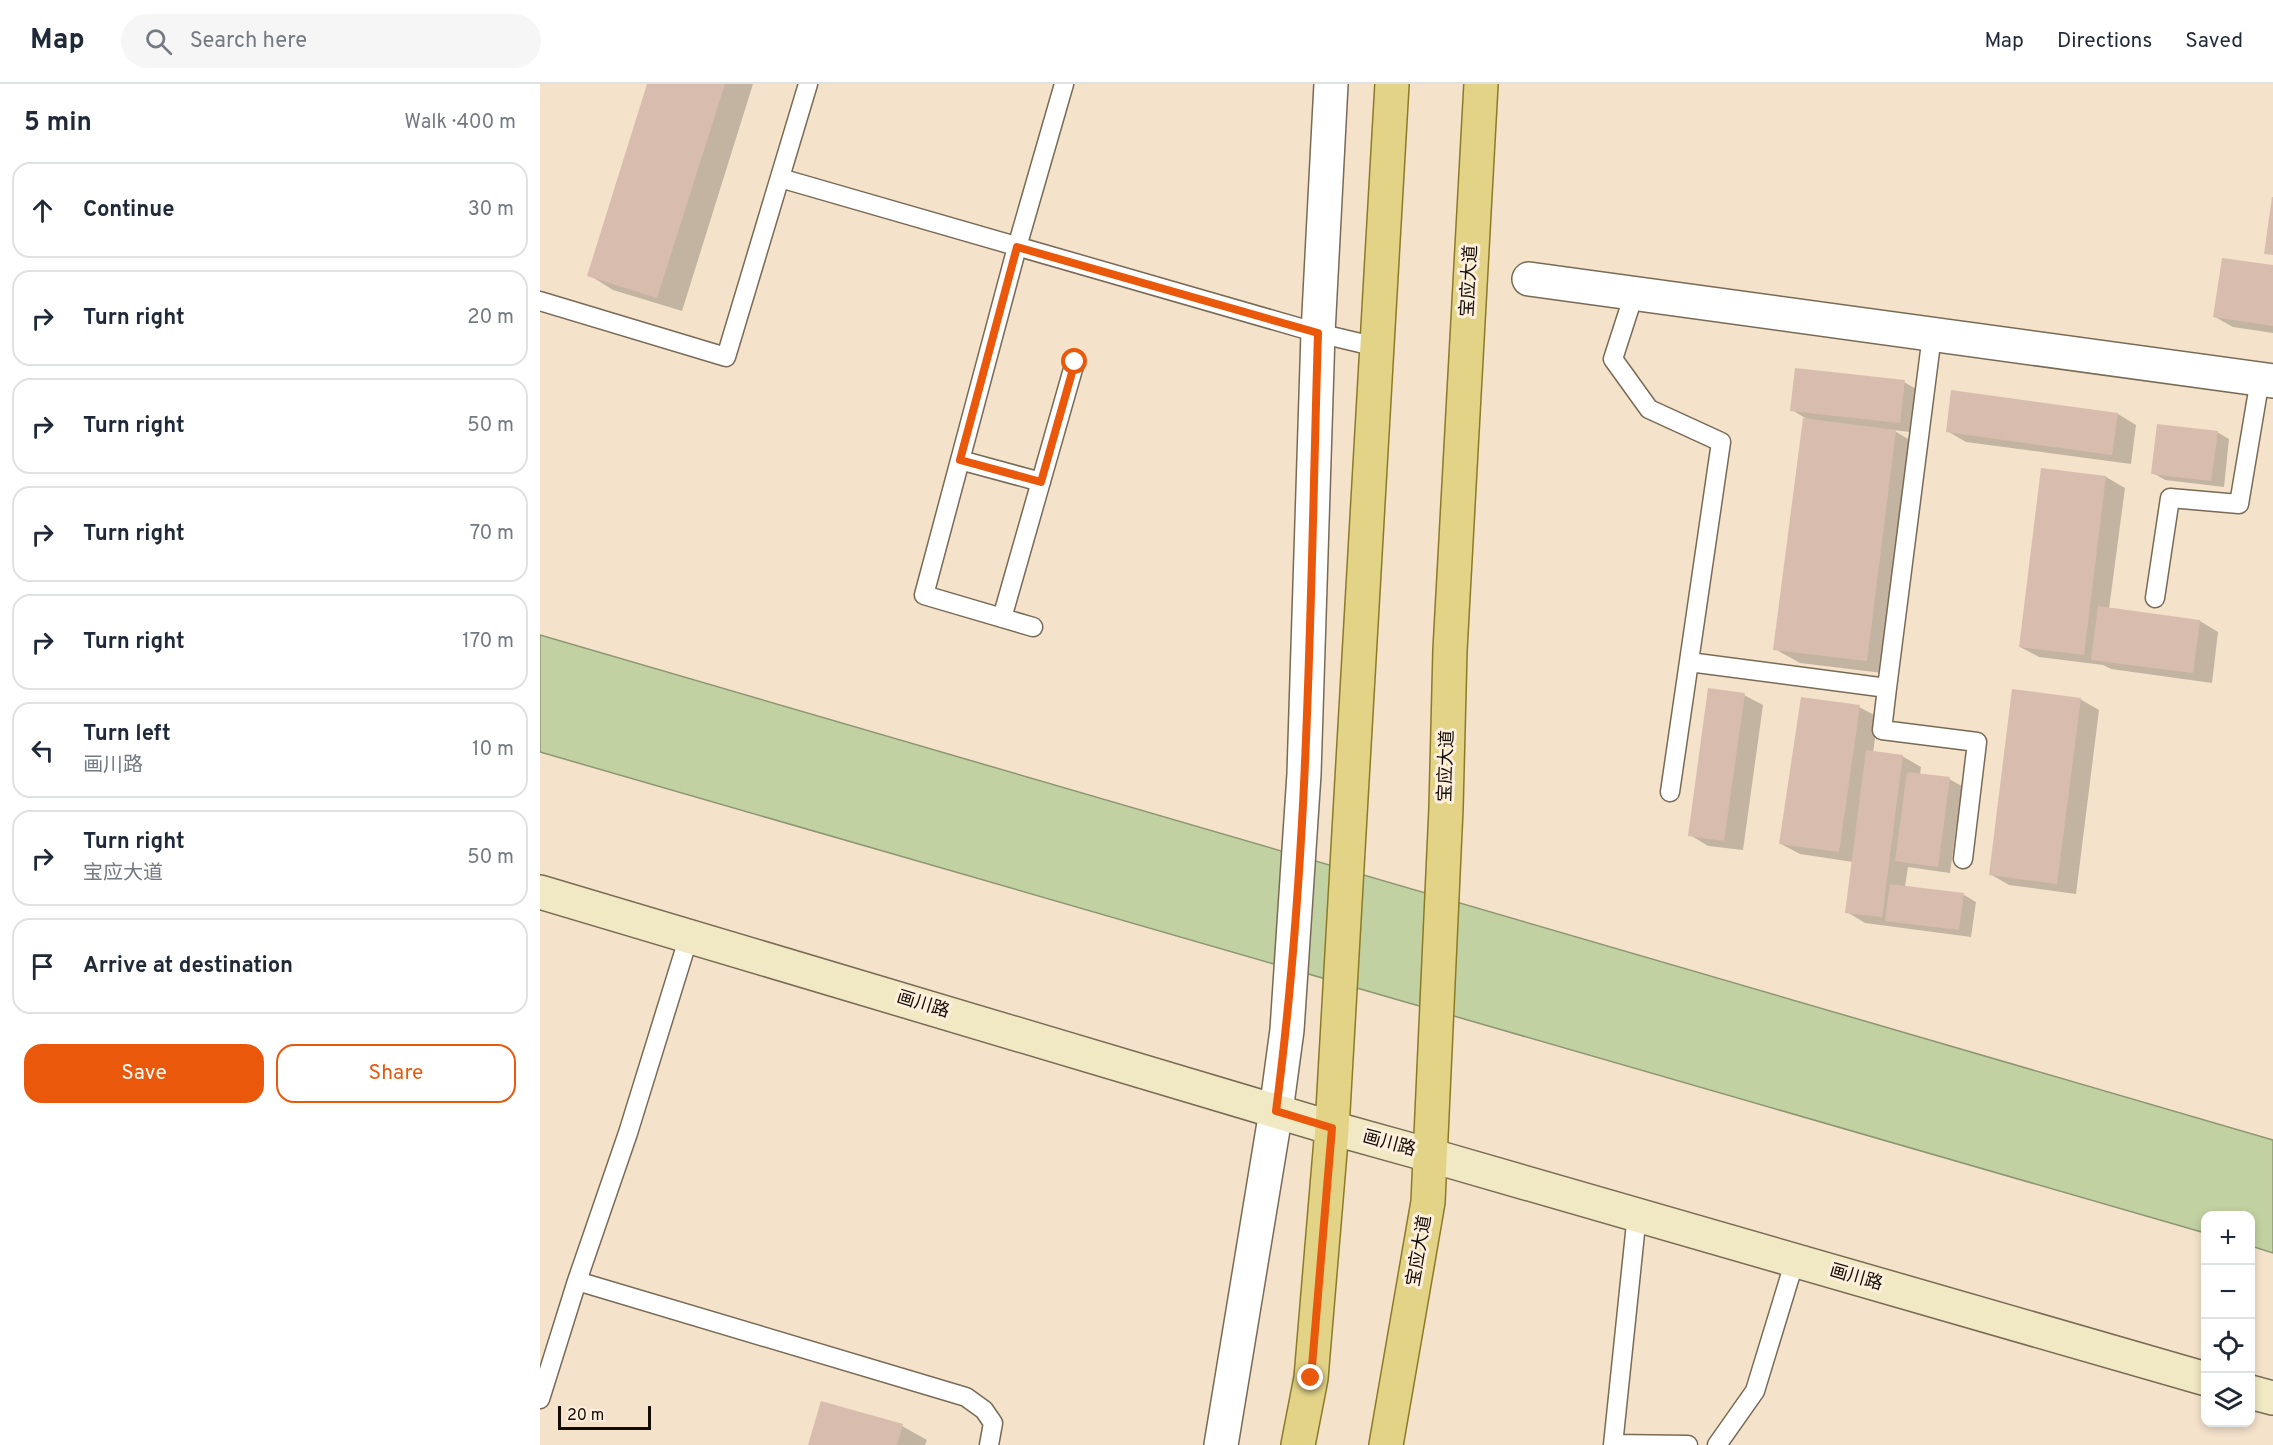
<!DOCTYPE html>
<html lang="en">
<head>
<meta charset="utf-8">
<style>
  :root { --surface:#fff; --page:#f6f6f7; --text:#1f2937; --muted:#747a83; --line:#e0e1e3; --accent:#ea580c }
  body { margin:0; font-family:Overpass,"Noto Sans SC",sans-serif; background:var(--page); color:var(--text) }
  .controls { position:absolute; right:18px; bottom:18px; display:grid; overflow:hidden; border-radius:12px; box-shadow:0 3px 9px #0003 }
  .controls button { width:54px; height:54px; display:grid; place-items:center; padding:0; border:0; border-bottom:2px solid var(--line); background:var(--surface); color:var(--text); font:30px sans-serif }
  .scale { position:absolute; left:18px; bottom:15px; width:93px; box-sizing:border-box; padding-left:6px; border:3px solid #120c05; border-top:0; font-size:16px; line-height:21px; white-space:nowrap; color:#120c05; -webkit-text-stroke:4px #feefdd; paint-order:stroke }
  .stop { position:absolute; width:18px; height:18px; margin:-14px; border:4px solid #ea580c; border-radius:50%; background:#fff }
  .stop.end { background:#ea580c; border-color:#fff; box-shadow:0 2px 6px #0008 }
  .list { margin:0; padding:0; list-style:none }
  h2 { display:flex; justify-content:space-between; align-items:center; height:78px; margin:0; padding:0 24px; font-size:26px }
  h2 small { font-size:20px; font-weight:400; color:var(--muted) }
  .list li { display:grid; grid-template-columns:39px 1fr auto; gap:18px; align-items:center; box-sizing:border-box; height:96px; margin:0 12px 12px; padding:0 12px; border:2px solid var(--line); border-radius:18px }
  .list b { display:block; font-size:22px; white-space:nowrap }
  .list p { margin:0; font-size:20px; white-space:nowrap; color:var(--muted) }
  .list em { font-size:20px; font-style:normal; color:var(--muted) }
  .actions { display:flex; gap:12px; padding:18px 24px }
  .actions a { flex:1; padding:14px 0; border:2px solid var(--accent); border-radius:18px; text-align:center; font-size:21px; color:var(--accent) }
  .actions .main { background:var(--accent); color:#fff }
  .icon { flex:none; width:33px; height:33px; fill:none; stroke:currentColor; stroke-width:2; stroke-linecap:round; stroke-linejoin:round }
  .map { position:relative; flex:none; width:1733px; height:1361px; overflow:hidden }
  header { display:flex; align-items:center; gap:36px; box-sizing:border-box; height:84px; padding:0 30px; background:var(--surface); border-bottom:2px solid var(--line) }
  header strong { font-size:28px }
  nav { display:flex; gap:33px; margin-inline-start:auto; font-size:21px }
  .search { width:420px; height:54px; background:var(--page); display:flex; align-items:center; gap:15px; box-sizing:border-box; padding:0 21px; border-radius:33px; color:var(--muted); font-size:22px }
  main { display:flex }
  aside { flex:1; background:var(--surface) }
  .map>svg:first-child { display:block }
  .water { fill:#c2d1a1; stroke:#8d9672; stroke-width:1.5 }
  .shadow { fill:#0003 }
  .building { fill:#d8bdaf }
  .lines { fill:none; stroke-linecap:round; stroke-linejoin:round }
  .lane-casing { stroke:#796a55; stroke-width:21 }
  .street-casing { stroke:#796a55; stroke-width:36 }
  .secondary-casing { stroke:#796a55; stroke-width:36 }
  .primary-casing { stroke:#8c7a26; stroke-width:36 }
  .lane { stroke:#fff; stroke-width:18 }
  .street { stroke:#fff; stroke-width:33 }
  .secondary { stroke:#f0e9c3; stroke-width:33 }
  .primary { stroke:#e2d387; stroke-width:33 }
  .route { stroke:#ea580c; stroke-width:8 }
  .labels { text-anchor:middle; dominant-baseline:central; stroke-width:6; stroke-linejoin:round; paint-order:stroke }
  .street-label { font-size:18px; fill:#120c05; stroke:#feefdd }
</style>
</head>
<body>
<header>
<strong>Map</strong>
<div class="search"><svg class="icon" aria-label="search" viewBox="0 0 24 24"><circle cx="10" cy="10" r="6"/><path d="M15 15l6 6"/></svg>Search here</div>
<nav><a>Map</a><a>Directions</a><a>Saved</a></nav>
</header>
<main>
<aside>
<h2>5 min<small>Walk · 400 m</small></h2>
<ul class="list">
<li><svg class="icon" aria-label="ahead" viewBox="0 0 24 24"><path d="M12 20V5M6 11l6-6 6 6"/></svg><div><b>Continue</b></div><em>30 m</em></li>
<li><svg class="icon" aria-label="right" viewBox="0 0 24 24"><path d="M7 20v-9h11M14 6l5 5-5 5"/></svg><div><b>Turn right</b></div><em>20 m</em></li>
<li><svg class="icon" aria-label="right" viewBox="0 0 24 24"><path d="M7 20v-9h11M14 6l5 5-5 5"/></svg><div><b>Turn right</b></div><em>50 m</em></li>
<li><svg class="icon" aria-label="right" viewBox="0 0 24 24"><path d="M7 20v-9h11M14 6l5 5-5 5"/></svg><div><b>Turn right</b></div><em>70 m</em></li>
<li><svg class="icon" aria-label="right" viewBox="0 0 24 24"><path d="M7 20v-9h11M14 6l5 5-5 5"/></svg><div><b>Turn right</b></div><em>170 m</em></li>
<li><svg class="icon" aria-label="left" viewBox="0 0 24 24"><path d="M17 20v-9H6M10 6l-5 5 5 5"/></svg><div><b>Turn left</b><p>画川路</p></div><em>10 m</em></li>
<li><svg class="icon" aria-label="right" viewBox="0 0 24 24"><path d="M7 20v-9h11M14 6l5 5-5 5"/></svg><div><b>Turn right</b><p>宝应大道</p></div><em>50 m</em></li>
<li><svg class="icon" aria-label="arrive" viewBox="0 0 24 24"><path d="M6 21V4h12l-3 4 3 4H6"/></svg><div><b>Arrive at destination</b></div></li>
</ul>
<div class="actions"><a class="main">Save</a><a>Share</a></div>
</aside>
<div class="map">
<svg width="1733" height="1361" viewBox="0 0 1733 1361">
  <rect width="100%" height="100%" fill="#f4e2cb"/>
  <path class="water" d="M0,551L1733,1056V1169L1711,1162L1710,1132H1666L1665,1149L0,668Z"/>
  <path class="shadow" d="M109,0H213L142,227L73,206L49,191Z
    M1733,183V249L1693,243L1675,233Z
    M1364,298L1383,309L1378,349L1353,346L1380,362L1351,590L1260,579L1235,565L1270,337L1252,326Z
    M1578,330L1596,341L1591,380L1426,358L1407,347Z
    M1677,348L1689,355L1684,403L1625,396L1613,389Z
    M1503,385L1566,393L1585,404L1569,525L1660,537L1678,548L1672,599L1571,585L1563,581L1499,573L1480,563Z
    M1204,611L1223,621L1203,766L1168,762L1150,751Z
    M1540,615L1559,626L1536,810L1469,801L1450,790Z
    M1319,623L1338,633L1333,669L1362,672L1381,683L1380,691L1409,695L1422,702L1410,789L1368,783L1365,803L1424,811L1436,818L1431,853L1325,839L1307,828L1313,778L1260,770L1241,760Z
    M362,1342L387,1356L385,1361H270Z"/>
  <path class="building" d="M107,0H185L117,214L47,192Z
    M1732,113H1733V171L1724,170Z
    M1682,174L1733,181V242L1673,233Z
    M1255,284L1365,296L1360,339L1250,327Z
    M1411,306L1578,329L1572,371L1406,348Z
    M1263,334L1356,346L1327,577L1233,566Z
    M1617,340L1678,347L1671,397L1611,390Z
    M1501,384L1566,392L1544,571L1479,563Z
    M1558,522L1660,536L1653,589L1551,576Z
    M1168,604L1205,609L1184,757L1148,752Z
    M1472,605L1541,614L1517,800L1449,791Z
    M1261,613L1320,621L1299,768L1239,760Z
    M1326,666L1363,671L1342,833L1305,829Z
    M1367,688L1410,693L1398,783L1355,777Z
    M1350,800L1424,809L1419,846L1345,837Z
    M281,1317L363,1340L357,1361H268Z"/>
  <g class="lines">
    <defs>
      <path id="lane" d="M240,94L778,249L837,263
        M1094,210L1073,275L1109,325L1181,358L1130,708
        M0,217L186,273L268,0
        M420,376L501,398
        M1615,514L1630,414L1699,420L1720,295
        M462,534L535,278
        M493,543L384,511L477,163L524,0
        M1149,578L1347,604L1342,646L1437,658L1423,775
        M1347,604L1392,251
        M37,1197L426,1313L444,1326L453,1339L449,1361
        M0,1315L37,1197L88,1049L149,852
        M1073,1360L1148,1361
        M1073,1361L1097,1130
        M1177,1361L1215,1307L1255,1176"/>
      <path id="street" d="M989,195L1733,297
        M681,1361L736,1027L747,946L764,690L778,249L791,0"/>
      <path id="secondary" d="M0,808L792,1044L889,1071L1666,1295
        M1710,1308L1733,1314"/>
      <path id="primary" d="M758,1361L771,1294L792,1044L852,0
        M846,1361L888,1118L906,724L910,566L941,0"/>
    </defs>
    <use href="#lane" class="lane-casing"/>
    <use href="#street" class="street-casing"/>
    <use href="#secondary" class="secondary-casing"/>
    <use href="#primary" class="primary-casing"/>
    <use href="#lane" class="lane"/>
    <use href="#street" class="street"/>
    <use href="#secondary" class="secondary"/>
    <use href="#primary" class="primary"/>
  </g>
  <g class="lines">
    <path class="route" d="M535,278L501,398L420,376L477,163L778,249C770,509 770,770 736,1027L792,1044L771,1294"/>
  </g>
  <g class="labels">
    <g class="street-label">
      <text transform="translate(930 197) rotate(-87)">宝应大道</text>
      <text transform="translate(907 682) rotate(-88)">宝应大道</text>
      <text transform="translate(383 921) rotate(17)">画川路</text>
      <text transform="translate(849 1060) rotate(15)">画川路</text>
      <text transform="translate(880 1167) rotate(-80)">宝应大道</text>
      <text transform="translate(1316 1194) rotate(16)">画川路</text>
    </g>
  </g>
</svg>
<div class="controls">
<button>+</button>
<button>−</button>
<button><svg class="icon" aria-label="locate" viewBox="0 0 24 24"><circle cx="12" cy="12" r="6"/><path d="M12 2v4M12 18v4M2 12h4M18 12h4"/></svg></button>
<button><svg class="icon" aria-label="layers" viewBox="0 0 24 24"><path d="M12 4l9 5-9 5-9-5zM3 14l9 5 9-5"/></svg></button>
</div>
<div class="scale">20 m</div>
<div class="stop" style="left:535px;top:278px"></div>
<div class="stop end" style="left:771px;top:1294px"></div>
</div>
</main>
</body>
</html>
